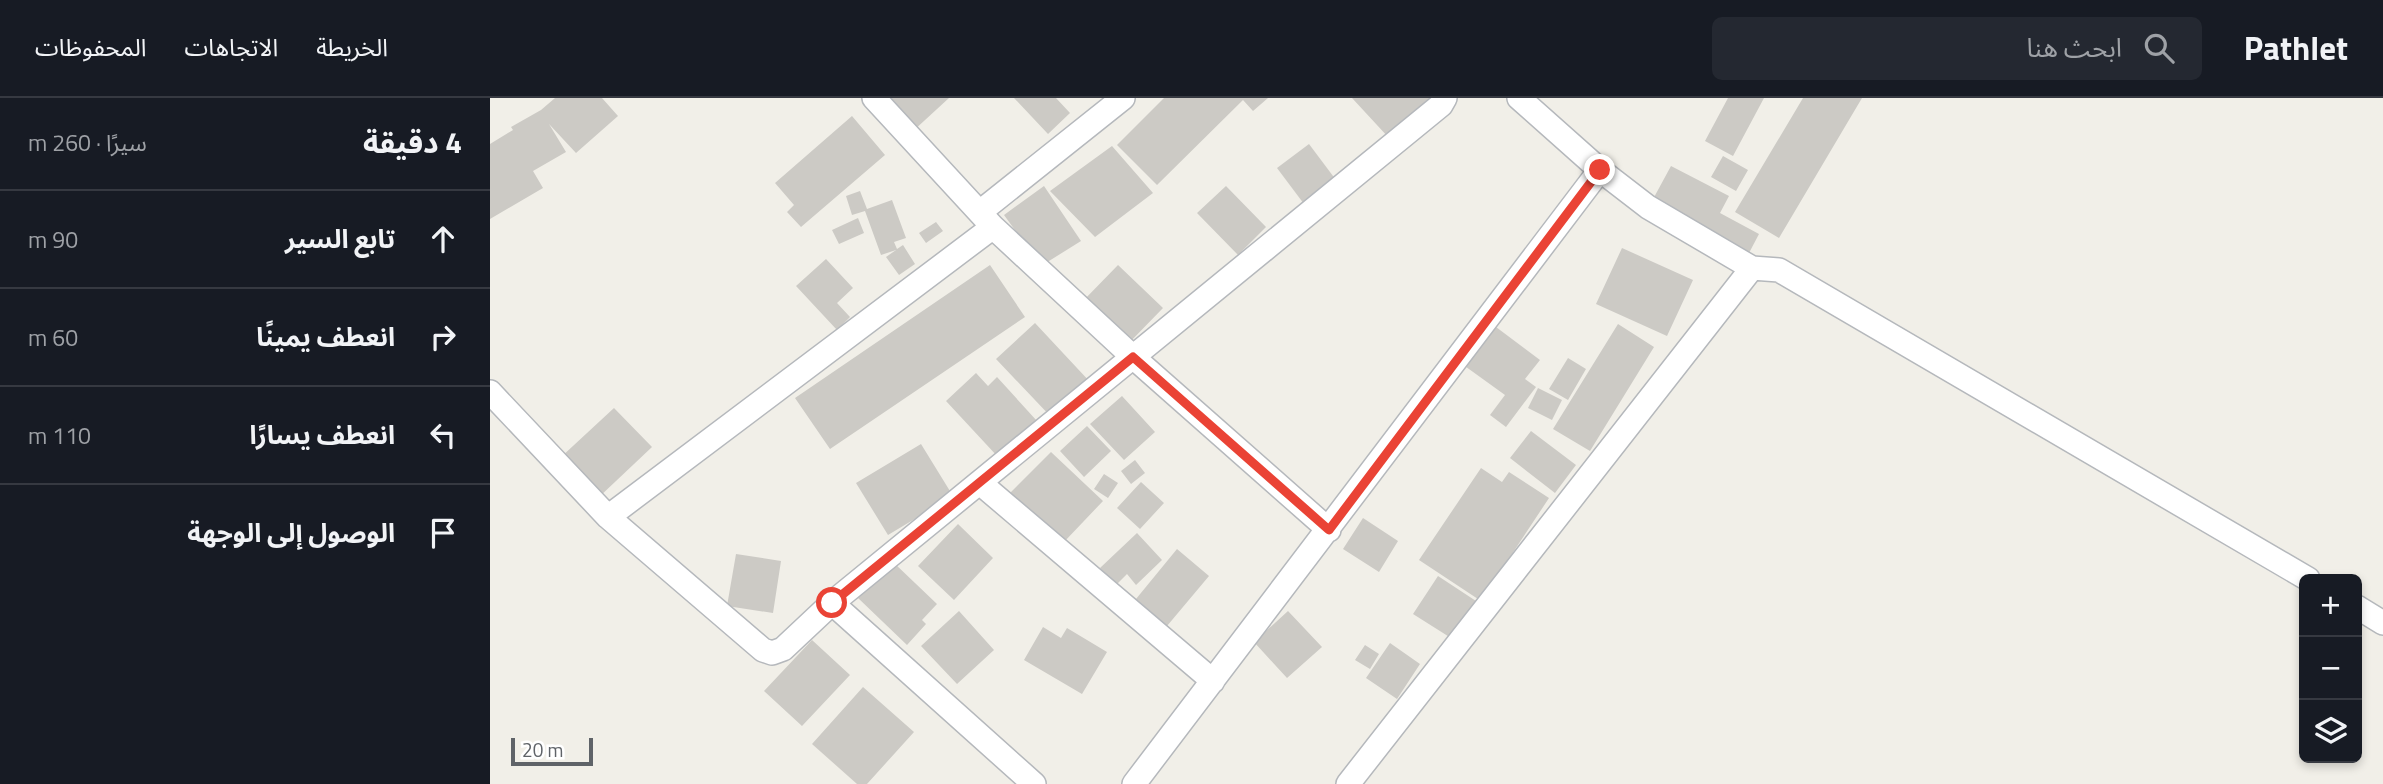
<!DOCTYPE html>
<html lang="ar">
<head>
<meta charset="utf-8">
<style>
  :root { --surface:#171b24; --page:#242831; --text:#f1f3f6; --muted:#9ea1a6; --line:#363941 }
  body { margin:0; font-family:"Titillium Web","Noto Sans Arabic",sans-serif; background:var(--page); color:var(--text); direction:rtl }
  .controls { position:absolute; right:21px; bottom:21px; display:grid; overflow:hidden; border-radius:10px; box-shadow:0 4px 10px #0003 }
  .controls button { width:63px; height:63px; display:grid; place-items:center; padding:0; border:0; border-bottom:2px solid var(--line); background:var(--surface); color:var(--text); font:35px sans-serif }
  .scale { position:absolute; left:21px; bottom:18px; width:82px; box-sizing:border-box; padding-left:7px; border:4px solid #5f6368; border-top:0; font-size:19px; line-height:24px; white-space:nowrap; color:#5f6368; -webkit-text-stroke:5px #fff; paint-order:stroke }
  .stop { position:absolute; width:21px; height:21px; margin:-16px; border:5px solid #ea4335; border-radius:50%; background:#fff }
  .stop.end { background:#ea4335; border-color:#fff; box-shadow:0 2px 7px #0008 }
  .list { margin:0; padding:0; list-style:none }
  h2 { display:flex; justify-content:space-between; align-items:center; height:91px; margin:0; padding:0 28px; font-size:30px }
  h2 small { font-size:23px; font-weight:400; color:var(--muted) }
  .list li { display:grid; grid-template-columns:46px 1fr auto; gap:21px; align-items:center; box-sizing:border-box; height:98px; padding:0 28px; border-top:2px solid var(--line) }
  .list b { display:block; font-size:26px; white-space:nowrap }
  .list em { font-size:23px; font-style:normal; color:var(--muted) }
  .icon { flex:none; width:38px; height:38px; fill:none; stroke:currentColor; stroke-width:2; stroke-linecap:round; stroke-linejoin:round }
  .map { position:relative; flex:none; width:1893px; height:686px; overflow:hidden; direction:ltr }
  header { display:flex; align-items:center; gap:42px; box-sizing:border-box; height:98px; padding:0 35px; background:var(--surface); border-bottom:2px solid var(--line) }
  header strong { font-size:33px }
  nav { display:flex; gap:38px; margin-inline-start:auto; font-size:24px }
  .search { width:490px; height:63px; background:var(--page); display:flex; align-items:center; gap:18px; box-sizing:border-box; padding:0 24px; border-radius:10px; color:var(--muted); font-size:26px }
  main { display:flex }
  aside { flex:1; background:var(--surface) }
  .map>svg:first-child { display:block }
  .building { fill:#cccac5 }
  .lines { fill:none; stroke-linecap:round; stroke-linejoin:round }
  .minor-casing { stroke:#b5b8bc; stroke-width:26 }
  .minor { stroke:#fff; stroke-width:23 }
  .route { stroke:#ea4335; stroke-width:9 }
</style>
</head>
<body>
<header>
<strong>Pathlet</strong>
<div class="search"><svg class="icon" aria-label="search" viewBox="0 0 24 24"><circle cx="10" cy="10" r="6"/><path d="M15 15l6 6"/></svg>ابحث هنا</div>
<nav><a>الخريطة</a><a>الاتجاهات</a><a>المحفوظات</a></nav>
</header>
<main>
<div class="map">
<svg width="1893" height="686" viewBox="0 0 1893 686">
  <rect width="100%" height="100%" fill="#f1efe8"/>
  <path class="building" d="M65,0H112L128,18L86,55L59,26L76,54L43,73L53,90L0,121V46L23,32L21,29L51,12Z
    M390,0H459L422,34Z
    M524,0H566L580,15L558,36Z
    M674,0H778L763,13L753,2L667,87L627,47Z
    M862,0H942L899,40Z
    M1238,0H1274L1243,58L1215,43Z
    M1313,0H1372L1289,140L1245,114Z
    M362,18L395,57L311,129L297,114L304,107L285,85Z
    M819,46L846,82L814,106L787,70Z
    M622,48L663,95L605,139L560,93Z
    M1233,58L1258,72L1246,93L1221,79Z
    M1181,68L1239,98L1230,115L1269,136L1259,155L1162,103Z
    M554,88L591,143L551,168L514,117Z
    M736,88L776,129L748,157L707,115Z
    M370,93L377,111L402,102L416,140L404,144L407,151L413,147L425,166L409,177L396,159L406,152L391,157L375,113L362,117L356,98Z
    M368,120L374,135L349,146L342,132Z
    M446,124L453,133L436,145L429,135Z
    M1132,150L1203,182L1177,238L1106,206Z
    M336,161L363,190L347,205L360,219L347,232L306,188Z
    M500,167L535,219L340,351L305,300Z
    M628,167L673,210L637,247L592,204Z
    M545,225L601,285L563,321L506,261Z
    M1002,226L1050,262L1035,281L1046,289L1016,329L1000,317L1015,297L972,266Z
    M1128,226L1164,249L1100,353L1063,331Z
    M1078,260L1096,271L1078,302L1059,291Z
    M486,275L498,288L507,279L547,323L508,359L456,303Z
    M1048,290L1072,302L1062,322L1038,310Z
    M632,298L665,334L634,362L600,326Z
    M124,310L162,349L108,400L70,360Z
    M597,328L621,353L594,379L570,353Z
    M1041,333L1086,367L1065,395L1020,360Z
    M431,346L463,398L398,437L366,385Z
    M561,354L613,403L574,444L515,400Z
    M645,362L655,375L641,386L631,373Z
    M991,370L1012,384L1019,374L1059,400L991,503L929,462Z
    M614,376L628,385L618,400L604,391Z
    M651,384L674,405L650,431L627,410Z
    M873,420L908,443L889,474L853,451Z
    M468,426L503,460L464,502L428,468Z
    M647,435L672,462L646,487L637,476L626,487L610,470Z
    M687,451L719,478L677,528L646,501Z
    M246,456L291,463L283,515L237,508Z
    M403,464L447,506L432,522L436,526L417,547L368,500Z
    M948,478L986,503L961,540L923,516Z
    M469,513L504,552L467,586L431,548Z
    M798,513L832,549L797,580L764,544Z
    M553,529L571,540L577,530L617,554L592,596L534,562Z
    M322,542L360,577L312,628L274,593Z
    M900,545L930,566L907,601L876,580Z
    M875,547L889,556L880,571L865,562Z
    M373,589L424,634L377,686H367L322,646Z"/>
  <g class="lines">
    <defs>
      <path id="minor" d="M384,0L503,129L643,259L839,432
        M1029,0L1110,72L1158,109L1262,170L1289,172L1818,481
        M490,114L633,0
        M0,294L118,419L273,552L282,555L293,551L342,505L951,7L955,0
        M490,385L723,583
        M118,419L503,129
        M342,505L544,686
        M1867,509L1893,525
        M644,686L1110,72
        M858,686L1262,170"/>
    </defs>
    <use href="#minor" class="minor-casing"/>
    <use href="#minor" class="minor"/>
  </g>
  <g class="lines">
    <path class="route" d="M342,505L643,259L839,432L1110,72"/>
  </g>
</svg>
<div class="controls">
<button>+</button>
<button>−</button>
<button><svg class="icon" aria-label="layers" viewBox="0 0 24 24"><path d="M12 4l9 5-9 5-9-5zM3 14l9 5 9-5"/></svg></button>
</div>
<div class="scale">20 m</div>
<div class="stop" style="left:342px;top:505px"></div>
<div class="stop end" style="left:1110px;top:72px"></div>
</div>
<aside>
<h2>4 دقيقة<small>سيرًا · 260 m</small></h2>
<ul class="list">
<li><svg class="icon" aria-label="ahead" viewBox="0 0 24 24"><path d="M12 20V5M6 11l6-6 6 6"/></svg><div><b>تابع السير</b></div><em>90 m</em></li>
<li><svg class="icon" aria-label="right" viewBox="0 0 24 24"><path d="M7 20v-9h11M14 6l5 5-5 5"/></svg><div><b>انعطف يمينًا</b></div><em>60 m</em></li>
<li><svg class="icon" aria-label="left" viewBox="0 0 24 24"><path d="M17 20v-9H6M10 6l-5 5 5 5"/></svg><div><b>انعطف يسارًا</b></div><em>110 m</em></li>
<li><svg class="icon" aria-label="arrive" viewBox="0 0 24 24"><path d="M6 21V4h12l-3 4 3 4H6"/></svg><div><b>الوصول إلى الوجهة</b></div></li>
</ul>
</aside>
</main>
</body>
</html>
